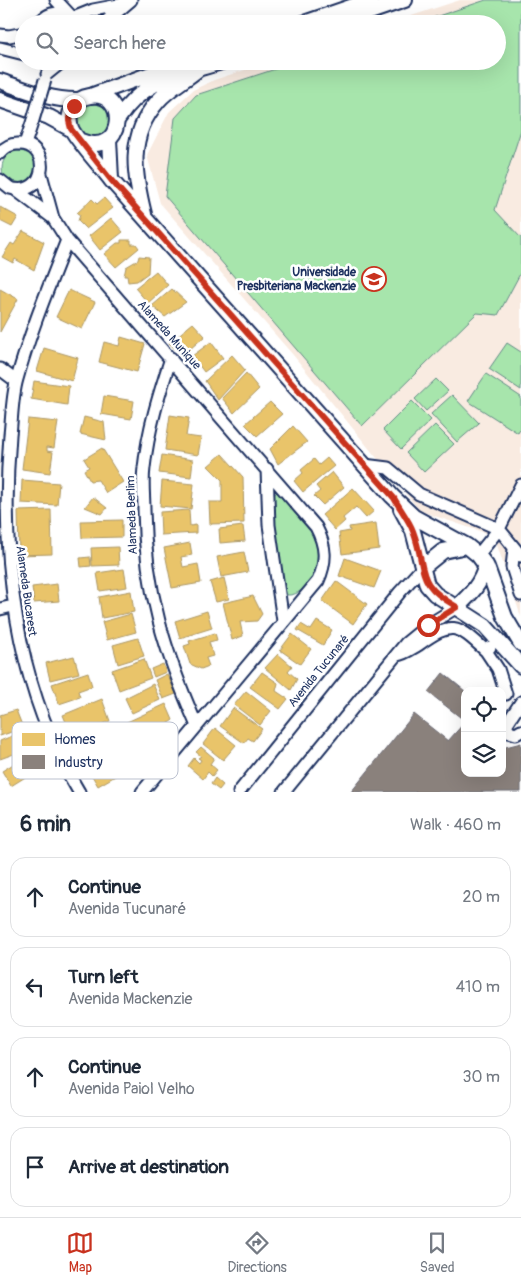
<!DOCTYPE html>
<html lang="en">
<head>
<meta charset="utf-8">
<style>
  :root { --surface:#fff; --page:#f2f2f3; --text:#1f2937; --muted:#747a83; --line:#e0e1e3; --accent:#c8321e }
  body { margin:0; font-family:Pangolin,sans-serif; background:var(--page); color:var(--text) }
  .controls { position:absolute; right:15px; bottom:15px; display:grid; overflow:hidden; border-radius:10px; box-shadow:0 5px 20px #0002 }
  .controls button { width:45px; height:45px; display:grid; place-items:center; padding:0; border:0; border-bottom:1px solid var(--line); background:var(--surface); color:var(--text); font:25px sans-serif }
  .stop { position:absolute; width:15px; height:15px; margin:-11px; border:4px solid #c8321e; border-radius:50%; background:#fff }
  .stop.end { background:#c8321e; border-color:#fff; box-shadow:0 1px 5px #0008 }
  .list { margin:0; padding:0; list-style:none }
  h2 { display:flex; justify-content:space-between; align-items:center; height:65px; margin:0; padding:0 20px; font-size:21px }
  h2 small { font-size:16px; font-weight:400; color:var(--muted) }
  .list li { display:grid; grid-template-columns:32px 1fr auto; gap:15px; align-items:center; box-sizing:border-box; height:80px; margin:0 10px 10px; padding:0 10px; border:1px solid var(--line); border-radius:15px }
  .list b { display:block; font-size:19px; white-space:nowrap }
  .list p { margin:0; font-size:16px; white-space:nowrap; color:var(--muted) }
  .list em { font-size:16px; font-style:normal; color:var(--muted) }
  .icon { flex:none; width:28px; height:28px; fill:none; stroke:currentColor; stroke-width:2; stroke-linecap:round; stroke-linejoin:round }
  .map { position:relative; flex:none; width:521px; height:792px; overflow:hidden }
  .search { position:absolute; background:var(--surface); box-shadow:0 5px 20px #0002; left:15px; right:15px; top:15px; height:55px; display:flex; align-items:center; gap:12px; box-sizing:border-box; padding:0 18px; border-radius:28px; color:var(--muted); font-size:19px }
  .sheet { height:425px; background:var(--surface) }
  nav { display:flex; justify-content:space-around; align-items:center; box-sizing:border-box; height:70px; border-top:1px solid var(--line); background:var(--surface); font-size:14px; color:var(--muted) }
  nav a { display:grid; justify-items:center; gap:2px }
  nav .on { color:var(--accent) }
  .map>svg:first-child { display:block }
  .built { fill:#f9ebe1 }
  .green { fill:#a7e5ac; stroke:#618a85 }
  .homes { fill:#e9c46a; stroke:#ab9766 }
  .industry { fill:#8a817c; stroke:#696873 }
  .lines { fill:none; stroke-linecap:round; stroke-linejoin:round }
  .minor-casing { stroke:#1b2f5e; stroke-width:15 }
  .major-casing { stroke:#1b2f5e; stroke-width:18 }
  .minor { stroke:#fff; stroke-width:11 }
  .major { stroke:#fff; stroke-width:14 }
  .minor-bridge-casing { stroke:#1b2f5e; stroke-width:15; stroke-linecap:butt }
  .minor-bridge { stroke:#fff; stroke-width:11 }
  .route { stroke:#c8321e; stroke-width:6 }
  .labels { text-anchor:middle; dominant-baseline:central; stroke-width:5; stroke-linejoin:round; paint-order:stroke }
  .poi-label { font-size:12px; font-weight:bold; fill:#1b2f5e; stroke:#fff; text-anchor:end }
  .street-label { font-size:12px; fill:#1b2f5e; stroke:#fff }
  .key { fill:#fff; stroke:#bbc1cf; stroke-width:1 }
  .key-label { font-size:14px; fill:#1b2f5e }
</style>
</head>
<body>
<div class="map">
<svg width="521" height="792" viewBox="0 0 521 792">
  <rect width="100%" height="100%" fill="#fff"/>
  <filter id="ink" filterUnits="userSpaceOnUse"><feTurbulence type="fractalNoise" baseFrequency=".02" numOctaves="2"/><feDisplacementMap in="SourceGraphic" scale="10" xChannelSelector="R" yChannelSelector="G"/><feConvolveMatrix kernelMatrix="1 2 1 2 8 2 1 2 1" color-interpolation-filters="sRGB"/></filter>
  <g filter="url(#ink)">
    <path class="built" d="M460,0H521V617L494,536L420,511L293,355L160,203L147,155L169,112L193,90L214,80L272,61H497V24H387Z"/>
    <path class="green" d="M486,0H521V130L495,210L521,238V272L498,315L477,313L362,426L165,196L175,118L196,95L300,61H497V24H414Z
      M87,100L107,104L113,127L99,139L80,134L74,115Z
      M2 168a17 17 0 1 1 34 0a17 17 0 1 1-34 0Z
      M507,343L521,352V390L489,369Z
      M486,374L521,397V428L518,433L468,401Z
      M436,379L448,391L426,411L415,399Z
      M452,395L479,423L457,442L431,414Z
      M412,401L431,420L401,449L383,430Z
      M435,425L454,444L424,472L406,453Z
      M280,490L319,539L320,567C311,578 303,596 287,595C275,564 275,529 273,495Z"/>
    <path class="homes" d="M104,198L113,208L86,229L78,221L80,215L77,213L92,199L97,204Z
      M0,207L18,217L12,227L0,221Z
      M111,218L123,232L100,250L89,236Z
      M23,231L44,242L34,270L15,259L13,263L2,257L11,243L14,245Z
      M121,240H131V244H136L139,248L116,267L104,254L117,243H121Z
      M139,256L149,257L148,273L137,281L128,282L127,276H124L126,267L138,260Z
      M156,271L168,285L148,303L135,288Z
      M0,289L18,299L0,332Z
      M172,289L186,302L165,317L152,306Z
      M69,290L95,302L82,329L56,317Z
      M193,323L205,336L182,356L169,343Z
      M121,337L145,344L137,372L99,362L104,342L119,346Z
      M211,342L223,358L204,372L192,356Z
      M44,348L78,358L72,381L37,371Z
      M232,355L245,370L218,400L205,381Z
      M246,373L259,389L234,413L222,398Z
      M34,381L69,386L67,405L31,399Z
      M104,396L134,401L131,419L101,414Z
      M270,402L282,414L257,436L245,424Z
      M170,415L189,418L186,436L201,438L198,455L165,450Z
      M84,417L104,422L106,440L80,434Z
      M28,419L58,422L54,448L47,447V451L53,452L50,473L22,469Z
      M293,426L307,442L278,464L270,449Z
      M102,448L123,482L106,493L98,480L90,481L84,470L89,467L84,459Z
      M222,454L243,477L244,523L210,524L209,502H222V480L208,466Z
      M162,455L193,460L191,477L159,473Z
      M327,458L334,466L303,492L294,481L303,473L301,470L314,459L319,465Z
      M332,472L344,487L323,505L314,496L320,491L316,486Z
      M22,480L59,483L57,505L21,503Z
      M162,481L194,484L191,509L160,506Z
      M353,488L374,511L366,518L356,507L343,518L345,521L335,530L322,515Z
      M93,497L107,508L102,514L85,507Z
      M51,510L52,554L19,555L18,511Z
      M189,510L190,526L196,525V533L161,535L160,512Z
      M122,520V537L82,538L81,521Z
      M376,523L379,549L342,554L339,533L350,531L349,527Z
      M243,526L245,541L220,543L219,529Z
      M190,543L192,555L181,557L183,567L198,564L201,583L172,588L164,548Z
      M118,547L119,565L92,566L91,548Z
      M244,552L248,572L221,577L217,557Z
      M90,557L91,566L81,567L80,558Z
      M345,558L381,571L374,588L339,576Z
      M124,569L127,587L100,591L97,573Z
      M224,578L229,599L216,602L210,582Z
      M336,581L367,604L353,624L322,601Z
      M57,584L59,601L34,603L32,587Z
      M131,591L134,612L102,618L99,597Z
      M253,596L262,614L257,621L240,622L243,636L232,640L223,603Z
      M207,611L212,628L180,638L175,621Z
      M131,614L136,632L107,640L102,622Z
      M317,621L332,630L323,645L297,630L301,624L311,630Z
      M215,633L217,640L209,642L213,656L206,658L209,666L201,669L190,664L184,646L190,644L189,641Z
      M292,634L311,649L300,664L280,650Z
      M138,638L144,656L118,664L113,645Z
      M278,654L292,666L288,671L297,679L291,690L265,668Z
      M74,656L79,673L50,680L46,663Z
      M144,659L151,678L119,690L112,670Z
      M163,664L166,672L154,677L151,669Z
      M88,672L92,686L78,691L80,697L59,704L52,684Z
      M262,672L278,683L276,691L288,699L280,709L250,687Z
      M167,674L176,694L163,699L155,680Z
      M153,684L160,700L132,713L125,698Z
      M246,691L271,711L260,725L234,705Z
      M102,699L110,721L72,737L63,715Z
      M166,704L173,720L162,728V733L153,737L147,735L136,740L127,722Z
      M233,708L262,729L253,741L248,738L244,743L220,726Z
      M16,710L23,728L0,736V715Z
      M215,728L236,745L223,760L203,744Z
      M12,736L16,747L23,744L25,750L0,759V741Z
      M201,747L214,758L210,764L217,770L212,776L208,772L203,779L188,766L194,758L199,763L201,760L198,758L201,756L196,752Z
      M33,752L43,766L11,786L2,771Z
      M114,752L124,771L98,786L87,767Z
      M215,778L223,785L219,790L211,784Z"/>
    <path class="industry" d="M443,673L465,691V721L428,692Z
      M414,714L448,741L465,722V773H502V748L521,743V792H351Z"/>
    <g class="lines">
      <defs>
        <path id="minor" d="M56,0L70,15
          M73,18L93,10L124,4
          M39,24C47,11 67,8 76,23
          M103,24L131,0
          M0,35L9,36L24,33
          M0,48L24,54
          M47,74L63,61
          M25,144L33,120
          M0,153C4,148 10,144 17,144C52,141 49,199 10,188L0,180
          M41,174L53,218L67,240L316,527C326,546 327,561 318,581L142,792
          M16,190L53,218
          M67,240C49,286 30,332 17,379C12,396 12,417 10,435C0,557 15,686 79,792
          M171,358C159,394 148,430 144,468C142,482 144,496 144,510C145,590 165,653 197,726
          M0,369L16,381
          M364,465L388,468L419,494L499,529L521,556
          M267,469L269,525L283,621
          M514,549L512,567L521,595
          M478,555L499,529L521,485
          M0,609L13,606
          M490,647L486,651L498,669L506,694
          M397,655C405,654 411,649 418,645C452,621 456,623 486,651
          M521,702L506,725L509,732L516,734L521,731
          M239,792L400,592L422,568
          M284,792L406,643L428,625L457,607"/>
        <path id="major" d="M301,24L371,0
          M335,24L405,0
          M0,81C26,90 52,101 79,100
          M93,95L186,61
          M0,100L49,117L71,129
          M118,119C145,77 179,76 224,61
          M109,139L111,179
          M81,141C125,159 129,90 90,96C75,98 66,113 71,128C74,137 103,169 111,180L392,496L414,517L467,546L478,555L487,567L505,617L521,644
          M144,214C134,174 127,136 158,101C168,89 185,80 197,70
          M401,509L413,531L427,585L435,594L485,626L521,666
          M422,568L443,551L467,546
          M457,607C471,594 481,584 486,565"/>
      </defs>
      <use href="#minor" class="minor-casing"/>
      <use href="#major" class="major-casing"/>
      <use href="#minor" class="minor"/>
      <use href="#major" class="major"/>
      <defs>
        <path id="minor-bridge" d="M33,120L45,80"/>
      </defs>
      <use href="#minor-bridge" class="minor-bridge-casing"/>
      <use href="#minor-bridge" class="minor-bridge"/>
    </g>
  </g>
  <g class="lines" filter="url(#ink)">
    <path class="route" d="M74,106L69,121L71,129L111,180L394,498C400,509 409,520 413,531C428,571 413,582 457,607L428,625"/>
  </g>
  <defs>
    <symbol id="university-ring" viewBox="-11 -11 22 22"><circle r="9.5" fill="#fff" stroke="#c8321e" stroke-width="1.5"/><path d="M0-5L7-2L0 1L-7-2ZM-4 1L0 2.5L4 1V4Q0 6-4 4Z" fill="#c8321e"/></symbol>
  </defs>
  <g fill-rule="evenodd">
    <use href="#university-ring" x="360" y="265" width="28" height="28"/>
  </g>
  <g class="labels">
    <g class="poi-label">
      <text x="356" y="272">Universidade<tspan x="356" dy="14">Presbiteriana Mackenzie</tspan></text>
    </g>
    <g class="street-label">
      <text transform="translate(169 335) rotate(48)">Alameda Munique</text>
      <text transform="translate(132 515) rotate(-92)">Alameda Berlim</text>
      <text transform="translate(26 591) rotate(82)">Alameda Bucarest</text>
      <text transform="translate(319 671) rotate(-51)">Avenida Tucunaré</text>
    </g>
  </g>
  <rect x="12" y="722" width="166" height="57" rx="8" class="key"/>
  <rect x="22" y="733" width="23" height="13" fill="#e9c46a"/>
  <rect x="22" y="755" width="23" height="14" fill="#8a817c"/>
  <g class="key-label">
    <text x="54" y="744">Homes</text>
    <text x="54" y="767">Industry</text>
  </g>
</svg>
<div class="controls">
<button><svg class="icon" aria-label="locate" viewBox="0 0 24 24"><circle cx="12" cy="12" r="6"/><path d="M12 2v4M12 18v4M2 12h4M18 12h4"/></svg></button>
<button><svg class="icon" aria-label="layers" viewBox="0 0 24 24"><path d="M12 4l9 5-9 5-9-5zM3 14l9 5 9-5"/></svg></button>
</div>
<div class="stop" style="left:428px;top:625px"></div>
<div class="stop end" style="left:74px;top:106px"></div>
<div class="search"><svg class="icon" aria-label="search" viewBox="0 0 24 24"><circle cx="10" cy="10" r="6"/><path d="M15 15l6 6"/></svg>Search here</div>
</div>
<section class="sheet">
<h2>6 min<small>Walk · 460 m</small></h2>
<ul class="list">
<li><svg class="icon" aria-label="ahead" viewBox="0 0 24 24"><path d="M12 20V5M6 11l6-6 6 6"/></svg><div><b>Continue</b><p>Avenida Tucunaré</p></div><em>20 m</em></li>
<li><svg class="icon" aria-label="left" viewBox="0 0 24 24"><path d="M17 20v-9H6M10 6l-5 5 5 5"/></svg><div><b>Turn left</b><p>Avenida Mackenzie</p></div><em>410 m</em></li>
<li><svg class="icon" aria-label="ahead" viewBox="0 0 24 24"><path d="M12 20V5M6 11l6-6 6 6"/></svg><div><b>Continue</b><p>Avenida Paiol Velho</p></div><em>30 m</em></li>
<li><svg class="icon" aria-label="arrive" viewBox="0 0 24 24"><path d="M6 21V4h12l-3 4 3 4H6"/></svg><div><b>Arrive at destination</b></div></li>
</ul>
</section>
<nav>
<a class="on"><svg class="icon" aria-label="map" viewBox="0 0 24 24"><path d="M3 6l6-2 6 2 6-2v14l-6 2-6-2-6 2zM9 4v14M15 6v14"/></svg>Map</a>
<a><svg class="icon" aria-label="directions" viewBox="0 0 24 24"><path d="M12 3l9 9-9 9-9-9zM9 14v-3h6M13 9l2 2-2 2"/></svg>Directions</a>
<a><svg class="icon" aria-label="saved" viewBox="0 0 24 24"><path d="M7 4h10v16l-5-4-5 4z"/></svg>Saved</a>
</nav>
</body>
</html>
